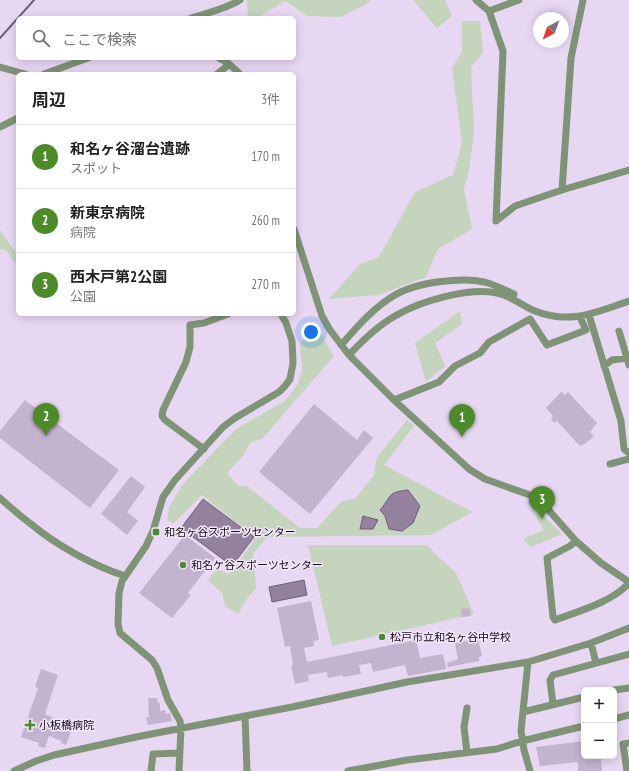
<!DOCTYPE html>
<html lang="ja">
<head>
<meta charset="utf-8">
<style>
  :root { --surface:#fff; --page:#f2f2f2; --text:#222; --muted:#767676; --line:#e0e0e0; --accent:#4c8a2a }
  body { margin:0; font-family:"PT Sans Narrow","Noto Sans JP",sans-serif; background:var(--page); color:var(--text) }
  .controls { position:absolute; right:12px; bottom:12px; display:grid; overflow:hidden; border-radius:6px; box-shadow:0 2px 10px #0003 }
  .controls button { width:36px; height:36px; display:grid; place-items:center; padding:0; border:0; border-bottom:1px solid var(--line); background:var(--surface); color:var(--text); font:20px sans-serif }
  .compass { position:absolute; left:533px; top:12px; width:36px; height:36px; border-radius:50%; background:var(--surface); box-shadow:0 2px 10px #0003; rotate:221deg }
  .you { position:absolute; left:311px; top:332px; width:14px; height:14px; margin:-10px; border:3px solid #fff; border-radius:50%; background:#1a73e8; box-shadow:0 0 0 6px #1a73e833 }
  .badge { display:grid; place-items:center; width:26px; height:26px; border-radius:50%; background:var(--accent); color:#fff; font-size:13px; font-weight:700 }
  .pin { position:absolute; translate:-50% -33px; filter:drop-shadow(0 1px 2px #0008) }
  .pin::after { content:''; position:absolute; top:21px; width:14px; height:12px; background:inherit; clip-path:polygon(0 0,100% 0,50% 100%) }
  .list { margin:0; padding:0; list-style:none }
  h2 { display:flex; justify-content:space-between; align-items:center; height:52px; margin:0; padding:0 16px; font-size:17px }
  h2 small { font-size:13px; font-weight:400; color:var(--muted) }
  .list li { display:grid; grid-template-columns:26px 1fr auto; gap:12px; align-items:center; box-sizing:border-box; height:64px; padding:0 16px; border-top:1px solid var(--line) }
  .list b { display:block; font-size:15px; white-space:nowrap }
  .list p { margin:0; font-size:13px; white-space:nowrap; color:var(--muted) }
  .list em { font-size:13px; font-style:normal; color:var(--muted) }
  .icon { flex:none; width:22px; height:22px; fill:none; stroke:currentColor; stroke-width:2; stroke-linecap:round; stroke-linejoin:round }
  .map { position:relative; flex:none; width:629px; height:771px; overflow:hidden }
  .search { position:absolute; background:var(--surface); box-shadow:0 2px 10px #0003; left:16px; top:16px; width:280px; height:44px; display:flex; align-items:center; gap:10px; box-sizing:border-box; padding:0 14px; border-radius:6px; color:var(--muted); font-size:15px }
  .panel { position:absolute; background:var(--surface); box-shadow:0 2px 10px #0003; left:16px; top:72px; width:280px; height:244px; border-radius:6px }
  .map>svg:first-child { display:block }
  .green { fill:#c4d4bd }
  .water { fill:#93819e; stroke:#6e5f76 }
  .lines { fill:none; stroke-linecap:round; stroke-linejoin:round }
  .stream { stroke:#6e5f76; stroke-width:2 }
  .building { fill:#c3b3ce }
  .minor { stroke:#7f9376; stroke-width:7 }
  .poi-dot { fill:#4c8a2a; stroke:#f3e5fc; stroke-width:1.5 }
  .labels { text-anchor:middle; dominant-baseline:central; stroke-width:3; stroke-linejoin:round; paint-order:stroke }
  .poi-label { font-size:11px; fill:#161019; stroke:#f3e5fc; text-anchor:start }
</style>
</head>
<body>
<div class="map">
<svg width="629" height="771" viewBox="0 0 629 771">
  <rect width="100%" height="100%" fill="#e8d7f3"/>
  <path class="green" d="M249,0H371L365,5L341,17L307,16L285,1L257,18H248L247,1Z
    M413,0H445L452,16L437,28Z
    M462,21H480L483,53L471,67L474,132L469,171L464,189L472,229L438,249L426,277L378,295L329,299L360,264L379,257L415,192L453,175L462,143L452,68L462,51Z
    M0,230L13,249L18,252V267L6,250L0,249Z
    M460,311L462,324L435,343L445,366L426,382L415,343Z
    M317,327L334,356L263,438L250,443L243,456L227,473L238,486H247L300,528H317L342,501L355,499L374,475L377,457L407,420L414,426L384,465L472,512L431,535L268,537L253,553L256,588L246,600L238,614L225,606L222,593L208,580L217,568L229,575L256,538L202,495L173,524L167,519L169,508L182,485L236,429L285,401L298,384L302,369L300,343Z
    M535,507L562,534L531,547L523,539L544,530L532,511Z
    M308,545H426L456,573L474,614L332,646Z"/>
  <path class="water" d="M408,490L420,506L413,523L402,531L389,529L385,516L380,510C392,496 387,492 408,490Z
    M203,499L254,537L232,566L181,528Z
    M363,516L378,520L373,529H360Z
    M304,580L307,595L272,602L269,587Z"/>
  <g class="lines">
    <path class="stream" d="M0,38L34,0"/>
  </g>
  <path class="building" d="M561,392L565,395L568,392L597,423L590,432L594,436L586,443L580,446L557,421L554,423L551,419L553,416L546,408Z
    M25,400L119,470L90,508L0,438V431Z
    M314,404L357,440L364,430L373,438L310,514L259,472Z
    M131,476L145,487L127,512L138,521L127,535L101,514Z
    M185,535L215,558L188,593L191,595L172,618L139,593Z
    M311,601L319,640L314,641V646L304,648L307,662L416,640L420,658L443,654L446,669L408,676L405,665L373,672L371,663L359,665L361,674L343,677L342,675L328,678L327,672L308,675L309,681L295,684L291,665H293L290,646L285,647L277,608Z
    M469,608L471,616L462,617L461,609Z
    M478,639L482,656L479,657V661L448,667L447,663L458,659L455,643Z
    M41,669L58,675L45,714L64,723V727L71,732L66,745L61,743L62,741L49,736L45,748L38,746L39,743L21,737L38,688L35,687Z
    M148,698H157L158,703H160V711L165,710L166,714L170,713L172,721L148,725L146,717H149Z
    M584,741V756H601L602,771H578V762L540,766L536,747Z"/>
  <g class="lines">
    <path class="minor" d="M476,0L489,11L503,51L496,221L515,206L562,190L571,58L583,0
      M489,11L519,0
      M191,18C208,13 225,9 240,0
      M219,58L227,62L240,74
      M0,67L25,74
      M44,74L88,58
      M217,74L226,67L227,62
      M0,127L18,118
      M562,190L629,170
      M294,229L322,316L330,330L349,355L394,400L469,469L485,479L530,495L545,506L576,541L601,563L629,582
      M589,315L621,421L624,449L629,453
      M619,331L629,365
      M341,345C357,327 374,307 395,295C417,282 464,276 488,283C497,286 505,290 514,294
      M349,355C363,340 377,326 395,316C420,301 469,287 497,293C512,296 522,306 535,311C570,325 597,312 629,301
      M604,366L612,360L627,358
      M394,400L439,382L455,366L480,353L489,342L530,319L547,345L586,330L580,317
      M204,449L165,420L162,416L163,410L186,362L190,347V325L204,323L228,314
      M610,464L629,459
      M0,498C10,507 20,516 31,524C56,545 94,566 125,576
      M576,541L570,546L547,558L553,617L555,620C579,611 612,602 629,583
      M591,643L596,663
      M528,662L521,731L524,750L530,771
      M614,690L629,688
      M553,704L550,680L553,675L629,654
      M523,712L584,697
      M245,716L247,771
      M614,719L629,715
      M467,753L464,727L467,708
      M14,771L36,761L54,755L136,737L292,707L407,682L528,662L591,643L629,628
      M151,771L153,754L180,753
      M179,771L181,728L180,721L168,700L157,668L152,660L120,633L118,624L119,593L122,581L146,546L153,531L163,497L175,480L223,427L235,418L279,392L285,386L290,379L293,363L292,341L286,323L281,314
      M348,771L407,760L497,749L522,741L584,726
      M627,771L623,744L629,743"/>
  </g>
  <g class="poi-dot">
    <rect x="152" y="528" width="8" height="8" rx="2"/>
    <circle cx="183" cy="565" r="4"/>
    <circle cx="382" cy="637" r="4"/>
    <path d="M28 719h4v4h4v4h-4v4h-4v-4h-4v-4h4z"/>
  </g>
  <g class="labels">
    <g class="poi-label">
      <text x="164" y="532">和名ヶ谷スポーツセンター</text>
      <text x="191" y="565">和名ケ谷スポーツセンター</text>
      <text x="390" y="637">松戸市立和名ヶ谷中学校</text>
      <text x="39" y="725">小板橋病院</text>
    </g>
  </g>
</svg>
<div class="controls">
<button>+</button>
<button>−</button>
</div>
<svg class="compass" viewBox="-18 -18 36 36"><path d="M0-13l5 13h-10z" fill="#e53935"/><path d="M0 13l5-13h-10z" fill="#767676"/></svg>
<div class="you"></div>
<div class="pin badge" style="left:462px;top:437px">1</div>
<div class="pin badge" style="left:46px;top:436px">2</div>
<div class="pin badge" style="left:542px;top:519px">3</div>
<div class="search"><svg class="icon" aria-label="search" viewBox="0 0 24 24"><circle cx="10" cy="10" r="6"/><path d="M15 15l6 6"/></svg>ここで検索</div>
<section class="panel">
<h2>周辺<small>3件</small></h2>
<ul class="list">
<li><span class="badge">1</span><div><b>和名ヶ谷溜台遺跡</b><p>スポット</p></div><em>170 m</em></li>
<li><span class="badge">2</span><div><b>新東京病院</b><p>病院</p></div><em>260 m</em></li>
<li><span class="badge">3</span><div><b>西木戸第2公園</b><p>公園</p></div><em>270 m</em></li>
</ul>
</section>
</div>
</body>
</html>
